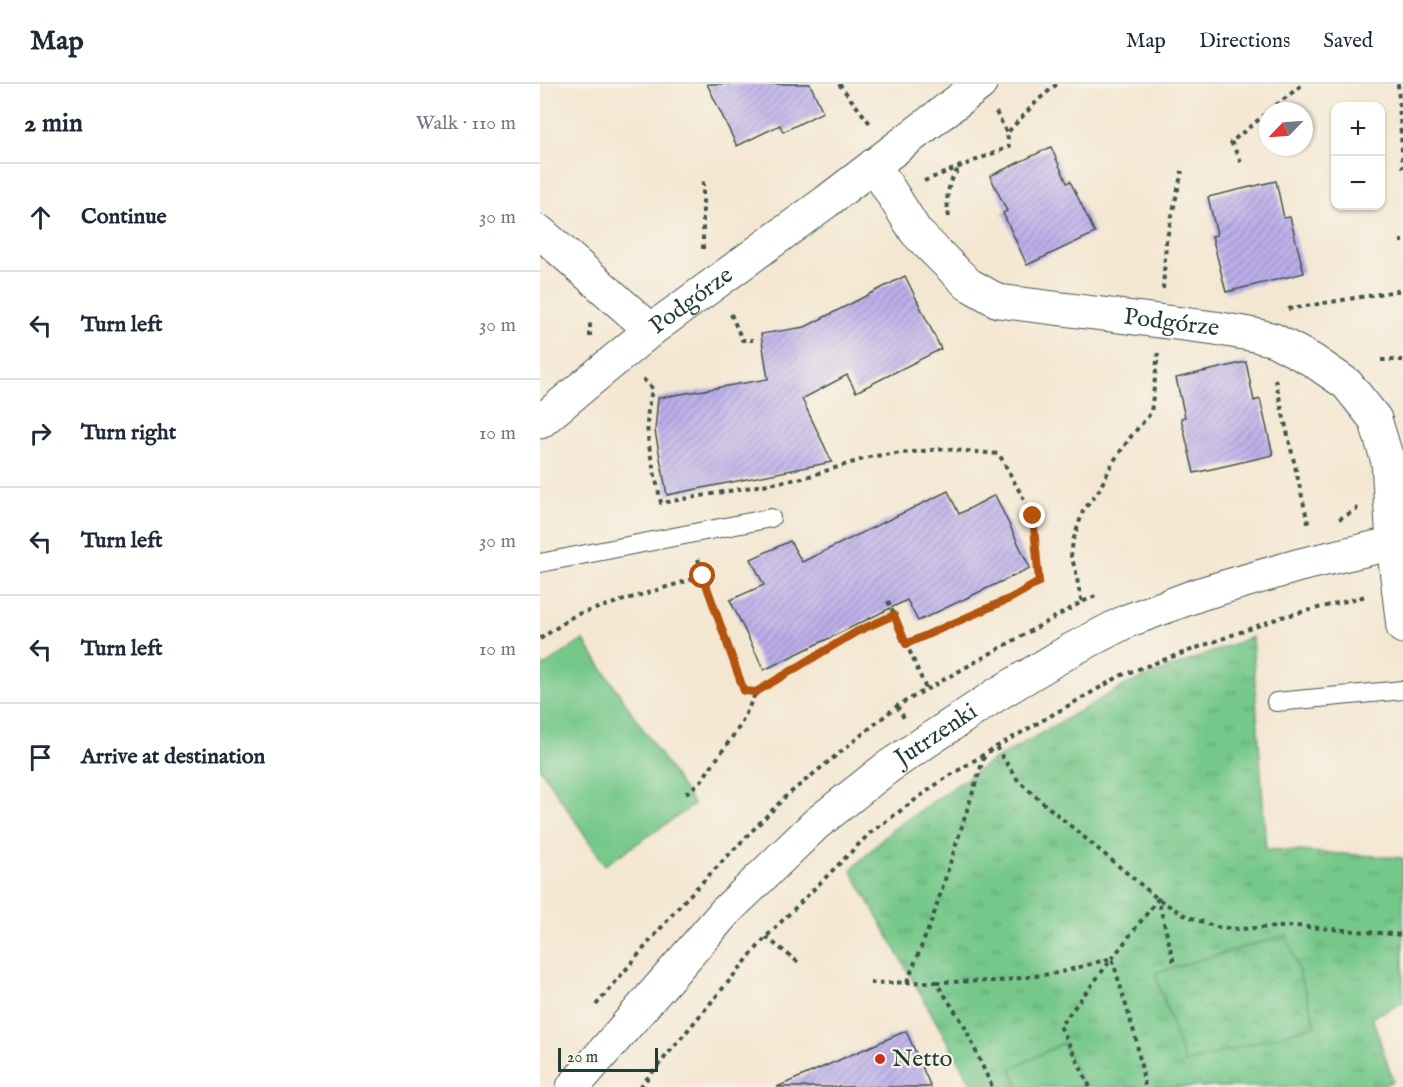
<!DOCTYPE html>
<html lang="en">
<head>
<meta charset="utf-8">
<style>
  :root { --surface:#fff; --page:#f2f2f3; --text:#1f2937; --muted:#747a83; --line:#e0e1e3 }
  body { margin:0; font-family:"IM FELL English",serif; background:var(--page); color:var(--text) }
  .controls { position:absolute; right:18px; top:18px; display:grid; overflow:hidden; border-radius:12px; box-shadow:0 2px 4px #0004 }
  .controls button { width:54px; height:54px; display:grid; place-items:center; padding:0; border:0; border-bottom:2px solid var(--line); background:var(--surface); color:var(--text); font:30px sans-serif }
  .compass { position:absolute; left:719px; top:18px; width:54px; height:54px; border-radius:50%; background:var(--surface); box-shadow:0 2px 4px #0004; rotate:245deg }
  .scale { position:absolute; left:18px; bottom:15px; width:100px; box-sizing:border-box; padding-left:6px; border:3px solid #1f3d34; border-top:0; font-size:16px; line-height:21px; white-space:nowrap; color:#1f3d34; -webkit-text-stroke:4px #f7f3e8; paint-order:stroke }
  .stop { position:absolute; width:18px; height:18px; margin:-14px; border:4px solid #b45309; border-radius:50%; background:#fff }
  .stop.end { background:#b45309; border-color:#fff; box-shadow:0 2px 6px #0008 }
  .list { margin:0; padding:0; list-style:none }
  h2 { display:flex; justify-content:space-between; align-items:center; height:78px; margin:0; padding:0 24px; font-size:26px }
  h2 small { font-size:20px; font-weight:400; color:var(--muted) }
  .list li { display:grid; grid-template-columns:39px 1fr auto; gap:18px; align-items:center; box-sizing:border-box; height:108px; padding:0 24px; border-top:2px solid var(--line) }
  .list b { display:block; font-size:22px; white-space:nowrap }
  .list em { font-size:20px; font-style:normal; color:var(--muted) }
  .icon { flex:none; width:33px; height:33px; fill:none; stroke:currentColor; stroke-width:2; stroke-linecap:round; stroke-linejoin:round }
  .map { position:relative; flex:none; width:863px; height:1003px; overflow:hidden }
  header { display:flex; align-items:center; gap:36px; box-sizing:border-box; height:84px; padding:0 30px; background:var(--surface); border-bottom:2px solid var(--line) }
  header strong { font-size:28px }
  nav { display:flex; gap:33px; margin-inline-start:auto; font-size:21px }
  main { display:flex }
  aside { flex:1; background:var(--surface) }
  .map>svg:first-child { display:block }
  .grass { fill:url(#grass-tufts); stroke:#4a825f; stroke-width:1.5 }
  .park { fill:url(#park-crowns); stroke:#4a825f; stroke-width:1.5 }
  .pitch { fill:#76c88a; stroke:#4a825f; stroke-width:1.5 }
  .building { fill:url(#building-hatch) }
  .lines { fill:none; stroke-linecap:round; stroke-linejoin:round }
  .service-casing { stroke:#3f564c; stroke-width:20 }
  .minor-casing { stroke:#3f564c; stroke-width:35 }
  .tertiary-casing { stroke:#3f564c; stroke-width:35 }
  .path { stroke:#3f564c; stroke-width:4; stroke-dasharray:4.5 4.5; stroke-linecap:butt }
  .service { stroke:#fff; stroke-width:18 }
  .minor { stroke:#fff; stroke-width:33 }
  .tertiary { stroke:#fff; stroke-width:33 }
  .route { stroke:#b45309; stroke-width:8 }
  .poi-dot { fill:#c8321e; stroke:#f7f3e8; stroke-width:2 }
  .labels { text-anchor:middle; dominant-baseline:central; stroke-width:4.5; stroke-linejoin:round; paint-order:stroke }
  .street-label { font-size:24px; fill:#1f3d34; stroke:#f7f3e8 }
  .poi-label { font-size:24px; fill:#1f3d34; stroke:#f7f3e8; text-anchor:start }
</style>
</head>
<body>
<header>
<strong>Map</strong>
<nav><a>Map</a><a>Directions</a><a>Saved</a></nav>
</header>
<main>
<aside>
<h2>2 min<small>Walk · 110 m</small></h2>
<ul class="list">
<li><svg class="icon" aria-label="ahead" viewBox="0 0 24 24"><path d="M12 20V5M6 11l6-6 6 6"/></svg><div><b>Continue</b></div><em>30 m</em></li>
<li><svg class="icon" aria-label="left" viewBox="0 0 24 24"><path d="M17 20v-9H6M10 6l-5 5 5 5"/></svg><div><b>Turn left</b></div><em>30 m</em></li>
<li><svg class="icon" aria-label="right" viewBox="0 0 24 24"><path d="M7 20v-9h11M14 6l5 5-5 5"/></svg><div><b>Turn right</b></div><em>10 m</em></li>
<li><svg class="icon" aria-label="left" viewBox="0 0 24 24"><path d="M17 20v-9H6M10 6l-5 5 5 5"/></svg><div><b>Turn left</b></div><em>30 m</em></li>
<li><svg class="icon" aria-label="left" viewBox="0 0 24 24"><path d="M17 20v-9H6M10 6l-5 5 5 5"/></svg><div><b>Turn left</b></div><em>10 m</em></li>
<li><svg class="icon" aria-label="arrive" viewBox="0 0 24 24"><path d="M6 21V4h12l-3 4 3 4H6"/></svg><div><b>Arrive at destination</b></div></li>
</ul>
</aside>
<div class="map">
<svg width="863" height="1003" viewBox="0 0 863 1003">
  <defs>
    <pattern id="grass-tufts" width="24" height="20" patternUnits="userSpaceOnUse" patternTransform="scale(1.5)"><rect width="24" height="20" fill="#76c88a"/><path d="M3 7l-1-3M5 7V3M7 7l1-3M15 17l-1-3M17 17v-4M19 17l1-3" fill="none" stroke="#60a472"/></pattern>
    <pattern id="park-crowns" width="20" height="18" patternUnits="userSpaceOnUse" patternTransform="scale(1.5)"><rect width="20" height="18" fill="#76c88a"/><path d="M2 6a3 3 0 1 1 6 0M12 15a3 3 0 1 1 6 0" fill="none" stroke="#60a472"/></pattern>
    <pattern id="building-hatch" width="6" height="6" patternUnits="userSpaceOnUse" patternTransform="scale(1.5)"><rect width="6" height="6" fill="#bcaeea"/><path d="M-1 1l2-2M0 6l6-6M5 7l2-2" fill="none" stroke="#988fbe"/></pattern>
  </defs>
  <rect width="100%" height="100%" fill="#f7f3e8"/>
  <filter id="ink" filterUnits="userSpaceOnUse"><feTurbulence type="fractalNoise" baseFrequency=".0167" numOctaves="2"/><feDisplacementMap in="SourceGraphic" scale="12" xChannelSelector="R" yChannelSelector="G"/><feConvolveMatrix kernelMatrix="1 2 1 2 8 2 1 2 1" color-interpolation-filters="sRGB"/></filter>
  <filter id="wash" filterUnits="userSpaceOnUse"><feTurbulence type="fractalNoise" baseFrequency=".008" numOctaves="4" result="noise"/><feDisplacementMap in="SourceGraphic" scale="24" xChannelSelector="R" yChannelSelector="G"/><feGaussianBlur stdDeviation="1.35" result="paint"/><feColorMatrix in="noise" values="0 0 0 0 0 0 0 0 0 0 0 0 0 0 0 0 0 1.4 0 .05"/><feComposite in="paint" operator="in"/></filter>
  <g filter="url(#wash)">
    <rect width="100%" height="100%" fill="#f4e7d2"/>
    <path class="grass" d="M712,553L726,765L863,774V919L832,933L853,997L839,1003H433L311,786L352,746L449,679L585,601Z"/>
    <path class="park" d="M747,851L776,941L645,979L615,889Z"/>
    <path class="pitch" d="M43,556L154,721L65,781L0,684V585Z
      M523,959L544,1003H479L471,985Z"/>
    <g id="blocks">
      <path class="building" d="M167,0H270L283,28L243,48L240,41L197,62Z
        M511,63L527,99L530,97L555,149L487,181L463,129L467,127L450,92Z
        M736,97L744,134L750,133L764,189L686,208L672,152L677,151L668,113Z
        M365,192L401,265L316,308L307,291L262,315L292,378L127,411L115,347L118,314L228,295L221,250L265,243Z
        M706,278L714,317L720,315L733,371L654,389L641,334L645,333L636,294Z
        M408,407L419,430L455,411L490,484L378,537L367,516L224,586L190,516L224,501L211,475L250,457L262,478Z
        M366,947L391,1003H237Z"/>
    </g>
  </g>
  <g filter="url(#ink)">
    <use href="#blocks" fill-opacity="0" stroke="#3f564c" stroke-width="1.5"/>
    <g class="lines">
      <defs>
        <path id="service" d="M0,479L231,434
          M736,618L863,606"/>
        <g id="minor">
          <path id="s1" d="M334,81L376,148L428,200L458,217L675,244L715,251L734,256L772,276L807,300L835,335L848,378L853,459L863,543"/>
          <path d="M0,148L111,246"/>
          <path id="s2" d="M0,338L111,246L286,118L440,0"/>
        </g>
        <g id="tertiary">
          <path id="s3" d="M33,1003L185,828L276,740L348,683L456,611L531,566L587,537L660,510L760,481L863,457"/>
        </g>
      </defs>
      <use href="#service" class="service-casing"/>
      <use href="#minor" class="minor-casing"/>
      <use href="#tertiary" class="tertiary-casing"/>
      <path class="path" d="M299,0L332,42
        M858,0L863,84
        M729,27L763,0
        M456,28L467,49
        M701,78L691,58L728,28
        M384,97L469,63L467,49L498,16L517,0
        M409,133C405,110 408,99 421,81
        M860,157H863
        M163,165V97
        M623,205L626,158L642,87
        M748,225L863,206
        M191,230L202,256H213
        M50,253V237
        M841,276H863
        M103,295L113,305C99,342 114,382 121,419L263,394L333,372L403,365L459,370L493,432L499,498L471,514L366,560
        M735,295L769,443
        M799,435L816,426L817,423
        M158,475L204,607L216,608
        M348,517L386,605
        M542,517L540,512L536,488L531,472L533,457L543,427L559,406L573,378L592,351L611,329L618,269
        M0,555L35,531L163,492
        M357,622L364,634
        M456,663L477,695L502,718L618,815L644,831L676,843L699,845L756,842L863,851
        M146,709L161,697L200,642L216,608L316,548L354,531
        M226,853L259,879
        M367,898L392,836L445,670
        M396,898L459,897L518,889L572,874L596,955L605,1003
        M330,899L396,898L424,941L452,1003
        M56,921L142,819L245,713L357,622L542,518L558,511
        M100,1003L226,853L330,749L401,697L456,663L582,591L742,533L826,512
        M550,1003L520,942L618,815L634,879"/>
      <use href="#service" class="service"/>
      <use href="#minor" class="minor"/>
      <use href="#tertiary" class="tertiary"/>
    </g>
  </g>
  <g class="lines" filter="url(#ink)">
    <path class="route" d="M163,492L204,607L216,608L316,548L354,531L366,560L471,514L499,498L493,432"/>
  </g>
  <circle class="poi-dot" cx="340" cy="975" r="6"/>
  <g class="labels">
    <g class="street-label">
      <text stroke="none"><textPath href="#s2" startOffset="194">Podgórze</textPath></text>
      <text stroke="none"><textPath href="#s1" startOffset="362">Podgórze</textPath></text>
      <text stroke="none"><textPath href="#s3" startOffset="508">Jutrzenki</textPath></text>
    </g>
    <g class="poi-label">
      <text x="352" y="975">Netto</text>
    </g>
  </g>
</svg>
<div class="controls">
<button>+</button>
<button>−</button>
</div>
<svg class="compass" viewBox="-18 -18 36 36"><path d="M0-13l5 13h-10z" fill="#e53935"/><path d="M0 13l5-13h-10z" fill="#747a83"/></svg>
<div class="scale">20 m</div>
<div class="stop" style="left:163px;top:492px"></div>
<div class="stop end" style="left:493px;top:432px"></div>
</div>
</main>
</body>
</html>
